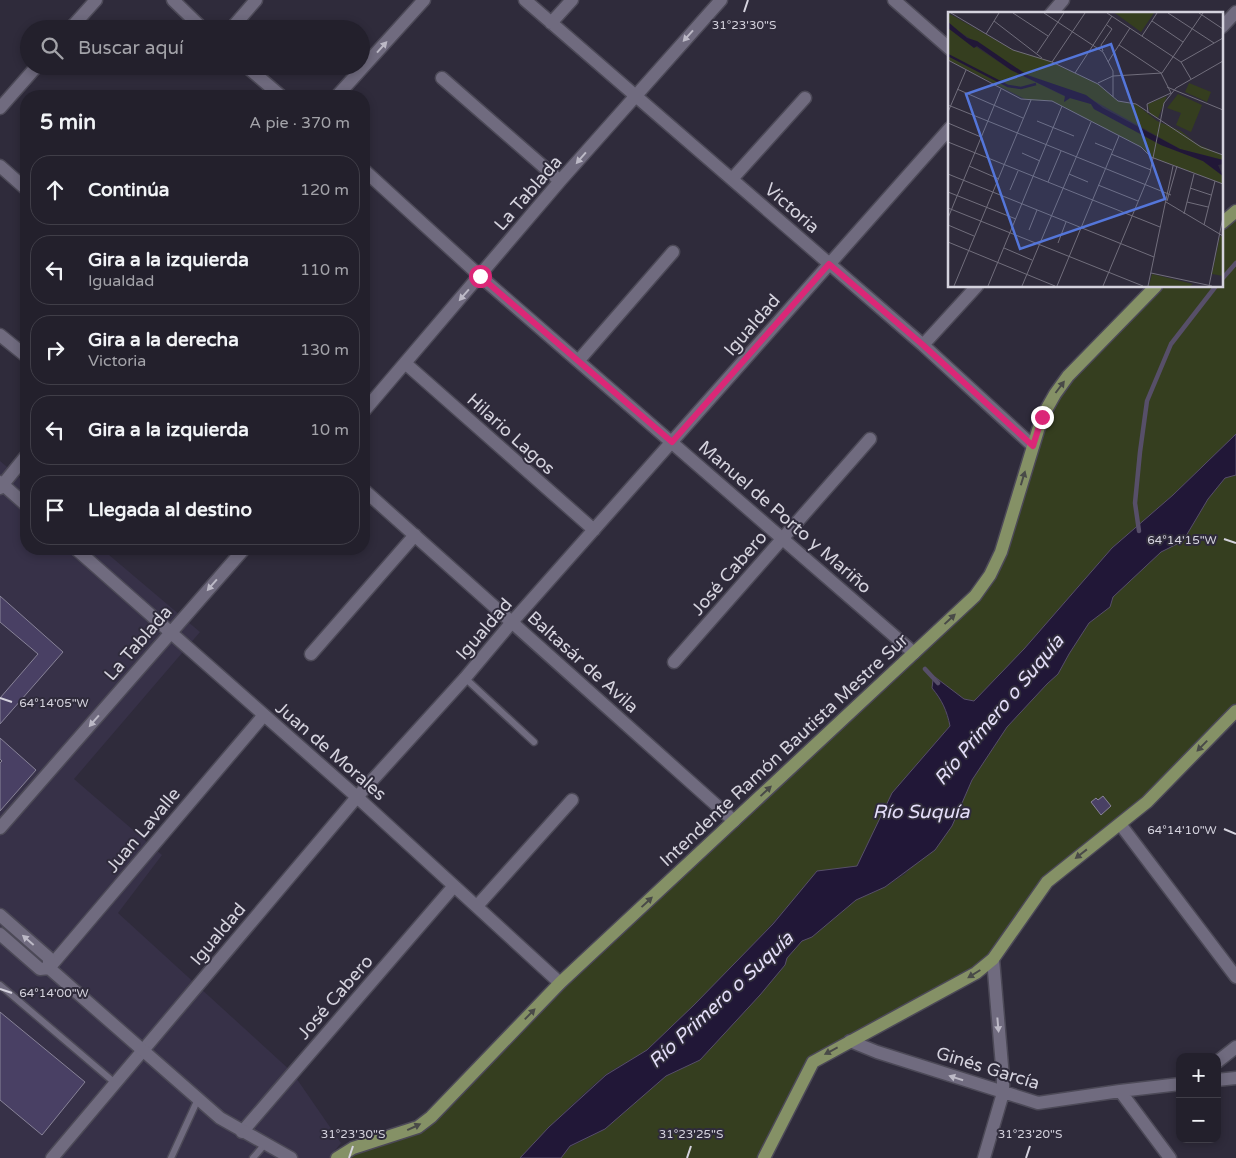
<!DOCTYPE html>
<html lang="es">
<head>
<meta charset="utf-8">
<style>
  :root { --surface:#23202c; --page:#2b2834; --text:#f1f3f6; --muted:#a3a3a9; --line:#403e48 }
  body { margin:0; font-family:"Varela Round",sans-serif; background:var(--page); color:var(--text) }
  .controls { position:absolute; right:15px; bottom:15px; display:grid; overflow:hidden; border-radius:10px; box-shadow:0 2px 8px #0003 }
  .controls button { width:45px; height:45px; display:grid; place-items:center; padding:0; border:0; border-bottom:1px solid var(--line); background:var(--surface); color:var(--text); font:25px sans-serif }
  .stop { position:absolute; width:15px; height:15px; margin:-11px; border:4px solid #db2777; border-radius:50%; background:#fff }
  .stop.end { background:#db2777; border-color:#fff; box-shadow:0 1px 5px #0008 }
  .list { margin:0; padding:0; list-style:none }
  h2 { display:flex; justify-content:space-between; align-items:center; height:65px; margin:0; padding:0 20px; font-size:21px }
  h2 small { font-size:16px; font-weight:400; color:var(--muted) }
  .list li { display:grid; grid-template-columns:32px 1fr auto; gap:15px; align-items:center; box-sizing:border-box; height:70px; margin:0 10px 10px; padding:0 10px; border:1px solid var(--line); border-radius:20px }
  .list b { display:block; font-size:19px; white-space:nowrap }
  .list p { margin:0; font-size:16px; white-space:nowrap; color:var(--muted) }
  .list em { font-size:16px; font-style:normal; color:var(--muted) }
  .icon { flex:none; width:28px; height:28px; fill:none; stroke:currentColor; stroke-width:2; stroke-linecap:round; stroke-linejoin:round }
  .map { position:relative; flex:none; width:1236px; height:1158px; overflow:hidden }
  .search { position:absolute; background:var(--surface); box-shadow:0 2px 8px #0003; left:20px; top:20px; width:350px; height:55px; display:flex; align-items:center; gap:12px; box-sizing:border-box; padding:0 18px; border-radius:28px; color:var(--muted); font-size:19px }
  .panel { position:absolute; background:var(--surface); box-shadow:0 2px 8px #0003; left:20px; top:90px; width:350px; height:465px; border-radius:20px }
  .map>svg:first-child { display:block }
  .built { fill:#373148 }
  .green { fill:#353e1f }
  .water { fill:#211737; stroke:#574f69 }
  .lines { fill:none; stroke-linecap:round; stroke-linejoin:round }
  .stream { stroke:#574f69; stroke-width:4.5 }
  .building { fill:#494064; stroke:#888398 }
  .lane-casing { stroke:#4c4957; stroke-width:9 }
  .street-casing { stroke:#4c4957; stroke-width:15 }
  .secondary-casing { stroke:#4c4957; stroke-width:15 }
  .primary-casing { stroke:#4c4957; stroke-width:15 }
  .lane { stroke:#706b7f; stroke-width:6 }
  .street { stroke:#706b7f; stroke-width:12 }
  .secondary { stroke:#706b7f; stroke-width:12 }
  .primary { stroke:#859166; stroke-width:12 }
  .oneway { fill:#bcb9c6 }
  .oneway2 { fill:#494a48 }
  .route { stroke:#db2777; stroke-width:6 }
  .ticks { fill:none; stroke:#d5d3de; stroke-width:2 }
  .labels { text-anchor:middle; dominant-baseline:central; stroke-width:4; stroke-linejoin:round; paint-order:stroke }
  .street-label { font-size:18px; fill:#d5d3de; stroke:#2f2b3b }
  .water-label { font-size:19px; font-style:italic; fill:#e5dffa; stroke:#2f2b3b }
  .inset-river { fill:none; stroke:#211737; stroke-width:2.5 }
  .inset-road { fill:none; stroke:#716e7c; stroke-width:1 }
  .view { fill:#5476da; fill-opacity:0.15; stroke:#5476da; stroke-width:2.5 }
  .inset-edge { fill:none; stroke:#d5d3de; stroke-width:2.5 }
  .ticks-label { font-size:12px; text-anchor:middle; fill:#d5d3de; stroke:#2f2b3b; stroke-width:4; stroke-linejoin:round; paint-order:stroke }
</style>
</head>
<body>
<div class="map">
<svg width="1236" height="1158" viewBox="0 0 1236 1158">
  <rect width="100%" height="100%" fill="#2f2b3b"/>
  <path class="built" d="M0,461L26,483V549H102L200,632L74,779L162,855L118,913L292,1072L341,1143L329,1158H0Z"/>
  <path class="green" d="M1236,211V434L1173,495L1112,548L1024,649L974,701L964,699L934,678L933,680L932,688C942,700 946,711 950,726L892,793L857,867L817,872C765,934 709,993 649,1048C636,1059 618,1065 604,1076C574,1101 547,1130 520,1158H337L418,1127L560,983L990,575L1055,394L1156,286H1222V223Z
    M1236,475V711L1147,802L1054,875L993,959L819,1057L764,1158H561L570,1147L605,1129L666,1076L700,1060L760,995L785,965L787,958L802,941L812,937L856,900L885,887L905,874L952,826L972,780L1007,727L1047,684L1058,674L1069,654L1089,623L1109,607L1113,597L1161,552L1183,541L1208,499L1225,478Z"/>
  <path class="water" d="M1236,434V475L1225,478L1208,499L1183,541L1161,552L1113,597L1110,607L1089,623L1069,654L1058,674L1047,684L1007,727L972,780L952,826L935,850L885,887L856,900L812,937L802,941L787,958L785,965L760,995L700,1060L666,1076L605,1129L570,1146L561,1158H520L549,1127L606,1075L647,1050L694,1005L773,924L817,871L857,866L892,793L950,726C947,711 942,700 932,688L933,680L935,677L964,699L974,701L1024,649L1112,548L1173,495Z"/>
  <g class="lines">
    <path class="stream" d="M1222,279L1236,263
      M1139,531L1135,503L1140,452L1147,401L1171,344L1216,286
      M925,669L938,683"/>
  </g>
  <path class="building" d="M0,596L63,652L0,724V698L38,654L0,622Z
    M0,738L36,770L0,811V763L2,761L0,759Z
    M1103,796L1111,806L1101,815L1091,802L1096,798L1098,800Z
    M0,1012L85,1082L42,1135L0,1100Z"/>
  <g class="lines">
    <defs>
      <path id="lane" d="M465,678L534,742
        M0,985L115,1083
        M171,1158L198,1099
        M253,1158L265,1144"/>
      <path id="street" d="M173,0L203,29
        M525,0L923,345L1033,446
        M894,0L950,49
        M1051,14L1063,0
        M551,23L572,0
        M1222,27L1236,12
        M70,29L96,0
        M231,29L256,0
        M246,66L281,96
        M442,78L560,181
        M337,96L424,0
        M0,108L37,66
        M0,166L26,189
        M364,170L480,276L914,653
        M732,179L805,98
        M0,335L26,356
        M923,345L977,286
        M579,360L673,252
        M405,363L594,530
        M364,411L560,181L721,0
        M0,482L26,505
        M0,488L26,456
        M364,490L734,821
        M76,549L357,797L560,983
        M311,654L415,535
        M674,662L870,439
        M1120,824L1236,977
        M0,828L244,549
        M477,906L572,800
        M49,968L264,715
        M850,1041L877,1052L1038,1103L1120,1091L1180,1084
        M1217,1062L1236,1047
        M1217,1080L1236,1078
        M1120,1091L1170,1158
        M242,1132L454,886
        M52,1158L357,797L465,678L512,622L950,128
        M984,1158L1003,1093V1078L993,959"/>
      <path id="secondary" d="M0,915L49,958V968
        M0,934L40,969L49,968L220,1118L291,1158"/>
      <path id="primary" d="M1222,223L1236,211
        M337,1158L353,1148L418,1127L431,1117L560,983L975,596L990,575L1001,552L1042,417L1055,394L1068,376L1156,286
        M764,1158L813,1062L976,973L993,959L1047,882L1147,802L1236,711"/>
    </defs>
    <use href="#lane" class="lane-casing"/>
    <use href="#street" class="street-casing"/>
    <use href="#secondary" class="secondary-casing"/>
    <use href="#primary" class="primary-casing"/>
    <use href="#lane" class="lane"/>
    <use href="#street" class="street"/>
    <use href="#secondary" class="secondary"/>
    <use href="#primary" class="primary"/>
  </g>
  <defs><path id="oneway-solid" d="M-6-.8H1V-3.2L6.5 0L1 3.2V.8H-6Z" transform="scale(1.25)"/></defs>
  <g class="oneway">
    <use href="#oneway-solid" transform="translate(688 36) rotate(132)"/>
    <use href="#oneway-solid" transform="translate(382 47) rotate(-48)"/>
    <use href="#oneway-solid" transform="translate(581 158) rotate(131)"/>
    <use href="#oneway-solid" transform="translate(464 295) rotate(131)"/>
    <use href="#oneway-solid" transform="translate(212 585) rotate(131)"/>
    <use href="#oneway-solid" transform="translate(94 721) rotate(131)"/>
    <use href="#oneway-solid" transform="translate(28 940) rotate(-139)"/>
    <use href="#oneway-solid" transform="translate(998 1025) rotate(85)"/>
    <use href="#oneway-solid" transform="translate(956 1078) rotate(-162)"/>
  </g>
  <g class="oneway2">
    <use href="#oneway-solid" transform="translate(1060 387) rotate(-53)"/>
    <use href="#oneway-solid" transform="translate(1023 478) rotate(-73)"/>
    <use href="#oneway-solid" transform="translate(950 619) rotate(-43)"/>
    <use href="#oneway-solid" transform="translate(1202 746) rotate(134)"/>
    <use href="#oneway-solid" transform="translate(766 791) rotate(-43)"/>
    <use href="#oneway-solid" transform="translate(1081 854) rotate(142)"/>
    <use href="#oneway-solid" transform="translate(647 902) rotate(-43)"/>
    <use href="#oneway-solid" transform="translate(974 974) rotate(148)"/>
    <use href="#oneway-solid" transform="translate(530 1014) rotate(-46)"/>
    <use href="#oneway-solid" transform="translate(831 1051) rotate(152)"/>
    <use href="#oneway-solid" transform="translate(414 1127) rotate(-25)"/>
  </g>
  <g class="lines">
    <path class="route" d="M480,276L672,442L829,264L923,345L1033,446L1042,417"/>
  </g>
  <path class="ticks" d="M744,12L748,0M1224,539L1236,543M0,698L12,702M1224,829L1236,834M0,989L12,993M349,1158L353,1146M687,1158L691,1146M1026,1158L1030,1146"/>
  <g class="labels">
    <g class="street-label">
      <text transform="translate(528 193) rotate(-49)">La Tablada</text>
      <text transform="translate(792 208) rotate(41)">Victoria</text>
      <text transform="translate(752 325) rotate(-49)">Igualdad</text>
      <text transform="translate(511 434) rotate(42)">Hilario Lagos</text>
      <text transform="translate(785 517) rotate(41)">Manuel de Porto y Mariño</text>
      <text transform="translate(729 573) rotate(-49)">José Cabero</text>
      <text transform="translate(484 629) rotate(-49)">Igualdad</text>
      <text transform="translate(138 643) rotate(-49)">La Tablada</text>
      <text transform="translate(583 662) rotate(42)">Baltasár de Avila</text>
      <text transform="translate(784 750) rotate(-43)">Intendente Ramón Bautista Mestre Sur</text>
      <text transform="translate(331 751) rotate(41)">Juan de Morales</text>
      <text transform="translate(143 830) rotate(-50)">Juan Lavalle</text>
      <text transform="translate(218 934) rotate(-50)">Igualdad</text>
      <text transform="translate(335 997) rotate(-49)">José Cabero</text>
      <text transform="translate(988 1068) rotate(17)">Ginés García</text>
    </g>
    <g class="water-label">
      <text transform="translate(999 710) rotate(-50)">Río Primero o Suquía</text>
      <text x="921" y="812">Río Suquía</text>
      <text transform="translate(721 1000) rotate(-43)">Río Primero o Suquía</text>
    </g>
  </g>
  <g transform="translate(948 12)">
    <rect width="275" height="275" fill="#2f2b3b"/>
    <path d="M0,1L65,38L96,47L150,72L170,89L189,93L209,109L233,119L249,132L275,143V148L232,137L134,82L79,63L10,19L0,10ZM167,1H206L193,20ZM0,16L63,58L118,85L116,90L122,86L143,92L146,97L213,133L255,149L275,164V172L203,145L195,136L104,89L79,88L0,48ZM241,71L263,80L259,90L237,80ZM230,82L254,93L243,120L228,113L233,101L219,96ZM219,84L210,106L202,102L200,92ZM272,224L275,225V264L264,262ZM204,262L245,272L242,274H201Z" fill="#353e1f"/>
    <path d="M0,10L19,26L29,29L79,63L138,83L155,96L232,137L275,148V152L270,153L275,164L255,149L213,133L146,97L143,92L122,86L116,90L117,84L63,58L29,34L26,36L0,16Z" fill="#211737"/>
    <path class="inset-river" d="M0,43L60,74L73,76L88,72"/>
    <path class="inset-road" d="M3,1L65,38L104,50L150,72L170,89L188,92L253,135L275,143M65,1L100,24M96,1L155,40L165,59V85M159,1L233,50L243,67M220,1L266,31M251,1L275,17M46,9L94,46M204,9L235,30M38,22L51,1M194,24L209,1M171,33L213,61L223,81M155,39L153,33L164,17L159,13M89,41L116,1M0,48L73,87L104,89L193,135L203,145L275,172M104,50L137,1M160,50L182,16M233,50L275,26M127,61L164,4M214,61L255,1M150,71L165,64L214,61M219,75L275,98M9,77L75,106M0,93L223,183M0,100L18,58M200,101L199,92L223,81M89,109L126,124M0,111L33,125M0,130L212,215M147,131L164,138M74,141L92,149M163,142L203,158M21,154L51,167M0,162L206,245M121,162L140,170M100,170L113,139M150,173L190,189M242,176L263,183M62,178L70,159M0,180L68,207M219,189L229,154M218,190L275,224M239,190L260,195M0,196L195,274M236,202L246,162M0,206L53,77M0,213L26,224M256,213L267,169M81,218L89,198M0,230L107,274M110,231L118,210M56,236L84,248M203,261L264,274M6,274L83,88M40,274L114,94M74,274L143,110M109,274L171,124M155,274L202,161L216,91L228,76L275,49M200,274L225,154M261,274L275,205"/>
    <path class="view" d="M163,32L217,187L72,237L18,82Z"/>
    <rect width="275" height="275" class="inset-edge"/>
  </g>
  <g class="ticks-label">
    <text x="744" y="29">31°23'30"S</text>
    <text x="1182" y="544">64°14'15"W</text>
    <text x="54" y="707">64°14'05"W</text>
    <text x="1182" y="834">64°14'10"W</text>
    <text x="54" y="997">64°14'00"W</text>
    <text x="353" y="1138">31°23'30"S</text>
    <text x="691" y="1138">31°23'25"S</text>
    <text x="1030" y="1138">31°23'20"S</text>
  </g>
</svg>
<div class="controls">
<button>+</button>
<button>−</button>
</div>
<div class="stop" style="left:480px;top:276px"></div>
<div class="stop end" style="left:1042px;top:417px"></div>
<div class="search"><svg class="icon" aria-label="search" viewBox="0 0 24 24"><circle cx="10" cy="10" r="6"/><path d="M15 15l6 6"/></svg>Buscar aquí</div>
<section class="panel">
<h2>5 min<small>A pie · 370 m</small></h2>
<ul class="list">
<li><svg class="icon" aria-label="ahead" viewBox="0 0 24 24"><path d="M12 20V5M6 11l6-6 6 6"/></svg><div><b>Continúa</b></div><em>120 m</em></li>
<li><svg class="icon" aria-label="left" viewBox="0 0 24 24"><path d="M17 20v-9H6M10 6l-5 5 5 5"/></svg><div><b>Gira a la izquierda</b><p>Igualdad</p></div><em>110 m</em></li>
<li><svg class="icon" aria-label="right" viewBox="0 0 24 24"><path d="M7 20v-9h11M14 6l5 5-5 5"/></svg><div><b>Gira a la derecha</b><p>Victoria</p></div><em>130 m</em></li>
<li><svg class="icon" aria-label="left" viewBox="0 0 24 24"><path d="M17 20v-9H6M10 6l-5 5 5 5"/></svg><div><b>Gira a la izquierda</b></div><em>10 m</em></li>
<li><svg class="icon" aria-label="arrive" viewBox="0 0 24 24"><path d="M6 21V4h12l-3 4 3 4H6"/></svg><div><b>Llegada al destino</b></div></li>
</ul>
</section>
</div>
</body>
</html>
